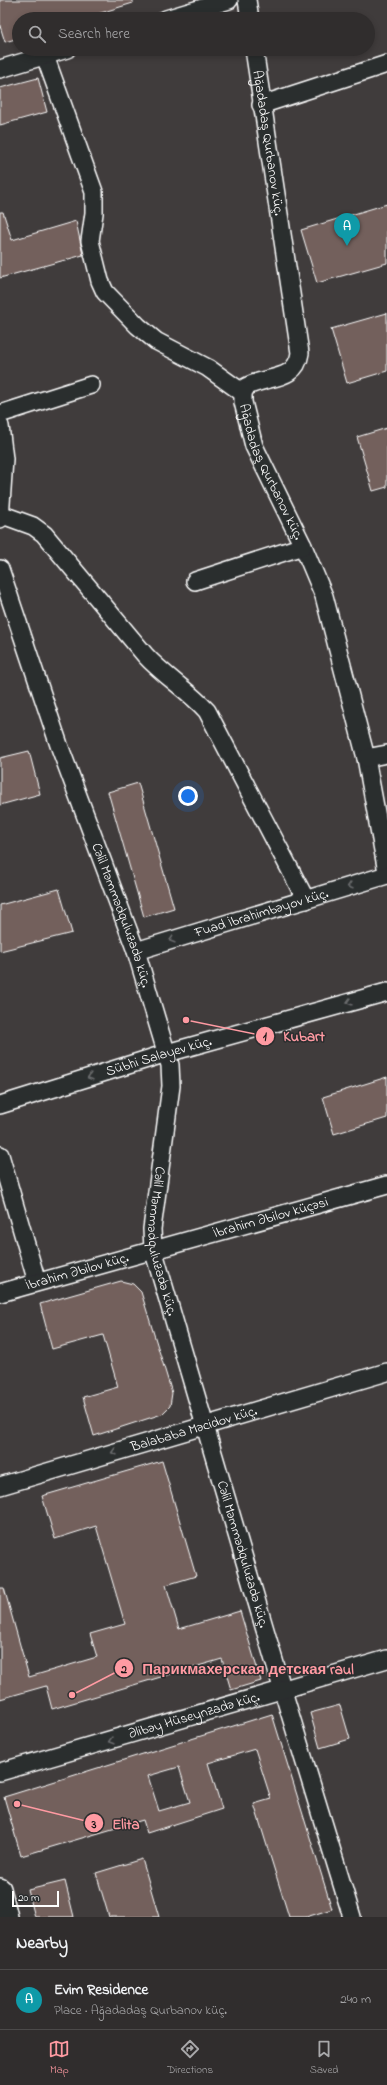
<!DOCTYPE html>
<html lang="en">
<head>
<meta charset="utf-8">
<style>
  :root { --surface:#302d2d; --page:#383535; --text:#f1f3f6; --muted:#a8a8aa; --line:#4b4949; --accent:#ff9aa2 }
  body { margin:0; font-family:"Indie Flower",sans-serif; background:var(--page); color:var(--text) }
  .scale { position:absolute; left:12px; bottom:10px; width:47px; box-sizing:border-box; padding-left:4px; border:2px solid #fff; border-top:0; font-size:11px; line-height:14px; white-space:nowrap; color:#fff; -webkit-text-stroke:3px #2a2d2e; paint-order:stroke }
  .you { position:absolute; left:188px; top:796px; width:14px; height:14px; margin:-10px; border:3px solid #fff; border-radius:50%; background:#1a73e8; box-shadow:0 0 0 6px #1a73e833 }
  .badge { display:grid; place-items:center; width:26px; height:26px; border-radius:50%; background:var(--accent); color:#fff; font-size:13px; font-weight:700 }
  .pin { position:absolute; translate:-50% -33px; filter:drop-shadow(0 1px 2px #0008) }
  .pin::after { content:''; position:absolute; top:21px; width:14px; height:12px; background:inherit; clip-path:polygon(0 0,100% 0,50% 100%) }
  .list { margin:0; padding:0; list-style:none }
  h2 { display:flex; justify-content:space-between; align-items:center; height:52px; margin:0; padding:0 16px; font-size:17px }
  h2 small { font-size:13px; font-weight:400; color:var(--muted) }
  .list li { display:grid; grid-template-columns:26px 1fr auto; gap:12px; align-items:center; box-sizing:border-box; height:60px; padding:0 16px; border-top:1px solid var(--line) }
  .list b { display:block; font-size:15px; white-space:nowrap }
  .list p { margin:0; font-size:13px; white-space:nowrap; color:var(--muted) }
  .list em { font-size:13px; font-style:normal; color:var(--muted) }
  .icon { flex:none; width:22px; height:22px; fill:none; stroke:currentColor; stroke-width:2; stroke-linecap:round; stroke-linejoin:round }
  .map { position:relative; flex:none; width:387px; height:1917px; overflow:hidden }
  .search { position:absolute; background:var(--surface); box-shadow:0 2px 6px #0003; left:12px; right:12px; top:12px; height:44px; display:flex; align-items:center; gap:10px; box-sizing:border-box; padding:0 14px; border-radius:22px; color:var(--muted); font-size:15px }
  .sheet { height:112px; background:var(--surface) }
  nav { display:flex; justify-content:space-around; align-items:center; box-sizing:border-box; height:56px; border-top:1px solid var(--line); background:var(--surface); font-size:11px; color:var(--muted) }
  nav a { display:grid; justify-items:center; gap:2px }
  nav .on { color:var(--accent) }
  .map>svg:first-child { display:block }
  .building { fill:#73605c; stroke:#fff; fill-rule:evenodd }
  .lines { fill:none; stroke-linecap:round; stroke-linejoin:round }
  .minor-casing { stroke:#fff; stroke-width:20 }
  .major-casing { stroke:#fff; stroke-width:24 }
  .minor { stroke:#2a2d2e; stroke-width:17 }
  .major { stroke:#2a2d2e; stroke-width:21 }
  .oneway { stroke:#6a6c6d }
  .labels { text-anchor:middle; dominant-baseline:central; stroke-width:3; stroke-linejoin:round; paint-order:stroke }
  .street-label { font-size:14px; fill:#fff; stroke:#2a2d2e }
  .leader { fill:none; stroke:#ff9aa2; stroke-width:1.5 }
  .callout-dot { fill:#ff9aa2; stroke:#2a2d2e; stroke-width:1.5 }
  .mark-label { font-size:12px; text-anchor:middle; font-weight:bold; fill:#111 }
  .callout-label { font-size:15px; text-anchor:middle; font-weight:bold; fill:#ff9aa2; stroke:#2a2d2e; stroke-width:3; stroke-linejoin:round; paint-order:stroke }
</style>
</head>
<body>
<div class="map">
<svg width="387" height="1917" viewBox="0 0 387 1917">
  <rect width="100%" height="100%" fill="#403c3c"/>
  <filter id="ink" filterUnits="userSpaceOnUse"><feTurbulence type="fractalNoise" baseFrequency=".025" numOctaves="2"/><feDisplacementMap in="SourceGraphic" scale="8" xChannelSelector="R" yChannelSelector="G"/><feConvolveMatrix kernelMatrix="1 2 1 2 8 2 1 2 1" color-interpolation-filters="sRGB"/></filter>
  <g filter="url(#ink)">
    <path class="building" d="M0,0H133V3L81,19H19V38L5,42L0,26Z
      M38,78L47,112L0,125V88Z
      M387,204V263L317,283L301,230Z
      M0,212H3L12,240L76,221L83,255L0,278Z
      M387,313V371L347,383L331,329Z
      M387,428V487L373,491L357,437Z
      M29,751L40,794L0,805V758Z
      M138,783L174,908L144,917L108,792Z
      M59,889L72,933L0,951V905Z
      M387,1077V1118L334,1134L323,1097Z
      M121,1281L133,1284L141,1292L172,1393L170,1406L162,1414L94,1436L83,1397L118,1387L103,1335L52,1349L40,1304Z
      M162,1461L196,1576L166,1585L179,1629L240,1611L261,1681L231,1690L222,1659L52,1709L46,1686L0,1699V1588H4L29,1677L97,1657L90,1634L125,1624L96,1526L55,1539L42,1496Z
      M340,1705L350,1739L320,1748L310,1713Z
      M272,1714L332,1909L306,1917H289L254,1804L271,1799L255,1749L208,1763L222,1809L147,1833L143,1820L21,1856L4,1797ZM179,1767L190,1802L159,1811L148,1776Z
      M142,1859L159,1917H109L96,1873Z
      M65,1881L74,1917H35L28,1890Z"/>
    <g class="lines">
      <defs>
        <g id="minor">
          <path d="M247,0L250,19"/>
          <path d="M166,19L229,0"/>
          <path id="s1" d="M254,49L300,353C296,382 267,375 246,387L243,393V402L254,446L303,546L324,596L366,758L387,872"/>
          <path d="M45,56L94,192V213L90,241L100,281L105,292L138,326L156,341L208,368L243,393"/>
          <path d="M0,69L67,49"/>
          <path d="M261,105L387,64"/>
          <path d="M0,414L91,385"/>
          <path d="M0,426L4,459L0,519"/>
          <path d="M0,514L33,526L44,534L145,655C164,676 188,690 207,711L306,900"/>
          <path id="s2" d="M0,569L59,745L136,951L170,1065L171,1086L152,1229L153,1249L283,1691L352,1917"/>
          <path d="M195,581L303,546"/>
          <path d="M366,758L387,754"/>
          <path id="s3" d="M136,951L387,875"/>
          <path id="s4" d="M0,1105L167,1053L387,992"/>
          <path d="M0,1155L37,1282"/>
          <path id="s5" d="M0,1293L387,1185"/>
          <path id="s6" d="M0,1486L387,1372"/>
          <path id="s7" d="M0,1772L387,1659"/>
        </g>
        <path id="major" d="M0,1889L7,1917"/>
      </defs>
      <use href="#minor" class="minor-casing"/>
      <use href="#major" class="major-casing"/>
      <use href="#minor" class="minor"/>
      <use href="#major" class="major"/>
    </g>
    <defs><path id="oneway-chevron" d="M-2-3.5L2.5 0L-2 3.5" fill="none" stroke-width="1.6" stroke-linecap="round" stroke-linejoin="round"/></defs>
    <g class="oneway">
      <use href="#oneway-chevron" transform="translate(350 886) rotate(163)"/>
      <use href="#oneway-chevron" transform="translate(172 940) rotate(164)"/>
      <use href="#oneway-chevron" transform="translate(349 1002) rotate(164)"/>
      <use href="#oneway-chevron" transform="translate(90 1077) rotate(163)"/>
      <use href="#oneway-chevron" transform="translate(114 1452) rotate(164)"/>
      <use href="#oneway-chevron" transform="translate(111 1741) rotate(164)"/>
    </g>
  </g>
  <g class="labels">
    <g class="street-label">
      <text stroke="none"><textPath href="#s1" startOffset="95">Ağadadaş Qurbanov küç.</textPath></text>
      <text stroke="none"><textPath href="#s1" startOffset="467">Ağadadaş Qurbanov küç.</textPath></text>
      <text stroke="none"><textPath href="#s3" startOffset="131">Fuad İbrahimbəyov küç.</textPath></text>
      <text stroke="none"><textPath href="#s2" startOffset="367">Cəlil Məmmədquluzadə küç.</textPath></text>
      <text stroke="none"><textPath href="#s4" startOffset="166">Sübhi Salayev küç.</textPath></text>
      <text stroke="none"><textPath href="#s5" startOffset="281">İbrahim Əbilov küçəsi</textPath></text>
      <text stroke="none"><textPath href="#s2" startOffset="703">Cəlil Məmmədquluzadə küç.</textPath></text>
      <text stroke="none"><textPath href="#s5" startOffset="80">İbrahim Əbilov küç.</textPath></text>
      <text stroke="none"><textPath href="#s6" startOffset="202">Balababa Məcidov küç.</textPath></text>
      <text stroke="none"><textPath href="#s2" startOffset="1028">Cəlil Məmmədquluzadə küç.</textPath></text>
      <text stroke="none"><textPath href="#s7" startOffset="202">Əlibəy Hüseynzadə küç.</textPath></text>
    </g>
  </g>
  <path class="leader" d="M186 1020L265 1036M72 1695L124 1668M17 1804L94 1823"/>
  <g class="callout-dot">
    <circle cx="186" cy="1020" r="4"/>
    <circle cx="72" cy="1695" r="4"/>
    <circle cx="17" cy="1804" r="4"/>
    <circle cx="265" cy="1036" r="10"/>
    <circle cx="124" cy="1668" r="10"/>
    <circle cx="94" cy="1823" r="10"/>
  </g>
  <g class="mark-label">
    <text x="265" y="1040">1</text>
    <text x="124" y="1673">2</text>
    <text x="94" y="1828">3</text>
  </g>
  <g class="callout-label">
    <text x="304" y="1041">Kubart</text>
    <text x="248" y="1674">Парикмахерская детская raul</text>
    <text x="126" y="1829">Elita</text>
  </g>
</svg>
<div class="scale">20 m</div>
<div class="you"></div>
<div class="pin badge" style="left:347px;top:246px;background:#0f9aa8">A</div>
<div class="search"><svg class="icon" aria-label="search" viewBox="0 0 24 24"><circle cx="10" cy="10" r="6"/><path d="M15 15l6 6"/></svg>Search here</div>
</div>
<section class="sheet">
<h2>Nearby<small></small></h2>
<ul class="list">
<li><span class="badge" style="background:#0f9aa8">A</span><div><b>Evim Residence</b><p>Place · Ağadadaş Qurbanov küç.</p></div><em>240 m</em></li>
</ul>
</section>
<nav>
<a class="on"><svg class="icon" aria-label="map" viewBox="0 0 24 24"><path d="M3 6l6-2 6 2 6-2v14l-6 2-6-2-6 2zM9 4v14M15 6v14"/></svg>Map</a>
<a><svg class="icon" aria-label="directions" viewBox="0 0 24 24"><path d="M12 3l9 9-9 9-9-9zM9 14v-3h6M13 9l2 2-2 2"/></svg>Directions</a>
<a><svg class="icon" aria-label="saved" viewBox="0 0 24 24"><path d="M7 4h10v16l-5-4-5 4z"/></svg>Saved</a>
</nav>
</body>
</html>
